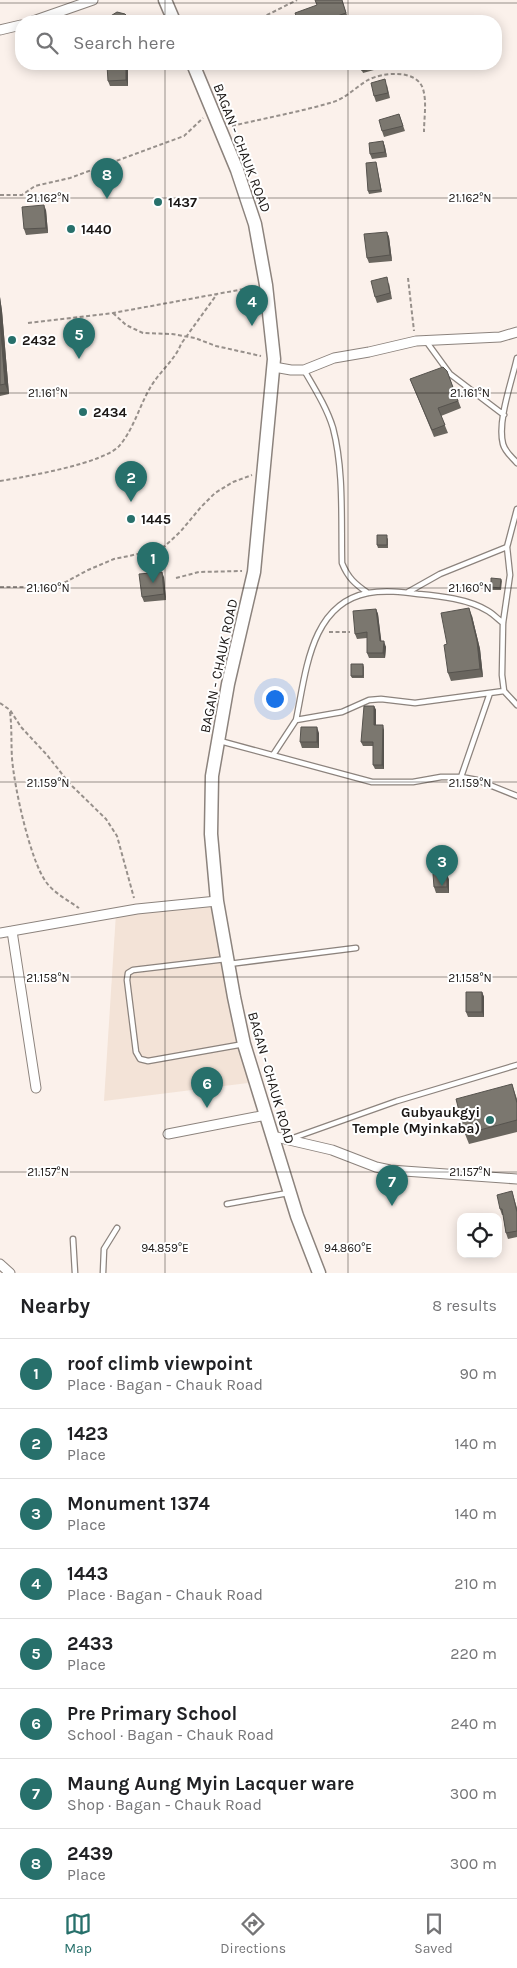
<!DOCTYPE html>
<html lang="en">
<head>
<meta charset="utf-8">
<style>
  :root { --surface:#fff; --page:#f6f6f6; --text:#202124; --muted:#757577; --line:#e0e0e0; --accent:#27706b }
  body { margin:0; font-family:Karla,sans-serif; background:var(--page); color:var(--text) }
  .controls { position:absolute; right:15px; bottom:15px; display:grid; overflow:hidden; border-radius:10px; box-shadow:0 2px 12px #0003 }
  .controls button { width:45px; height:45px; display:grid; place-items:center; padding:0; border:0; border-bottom:1px solid var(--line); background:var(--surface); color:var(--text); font:25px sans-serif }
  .you { position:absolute; left:274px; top:698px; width:18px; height:18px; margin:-12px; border:4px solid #fff; border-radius:50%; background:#1a73e8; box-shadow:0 0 0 8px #1a73e833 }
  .badge { display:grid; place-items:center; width:32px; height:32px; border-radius:50%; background:var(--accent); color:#fff; font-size:16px; font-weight:700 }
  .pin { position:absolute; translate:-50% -41px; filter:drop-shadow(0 1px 2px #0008) }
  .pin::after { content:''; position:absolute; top:26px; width:18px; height:15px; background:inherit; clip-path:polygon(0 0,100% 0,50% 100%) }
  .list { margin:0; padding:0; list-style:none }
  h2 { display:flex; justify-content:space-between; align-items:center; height:65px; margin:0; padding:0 20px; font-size:21px }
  h2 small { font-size:16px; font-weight:400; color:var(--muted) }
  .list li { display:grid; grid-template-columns:32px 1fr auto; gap:15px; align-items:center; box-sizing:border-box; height:70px; padding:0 20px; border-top:1px solid var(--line) }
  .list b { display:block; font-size:19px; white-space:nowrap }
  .list p { margin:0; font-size:16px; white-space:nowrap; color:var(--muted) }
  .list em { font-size:16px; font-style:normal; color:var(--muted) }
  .icon { flex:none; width:28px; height:28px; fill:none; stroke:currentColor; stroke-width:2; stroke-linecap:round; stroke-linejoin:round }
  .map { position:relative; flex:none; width:517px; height:1273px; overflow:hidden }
  .search { position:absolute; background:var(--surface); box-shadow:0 2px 12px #0003; left:15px; right:15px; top:15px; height:55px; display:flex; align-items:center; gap:12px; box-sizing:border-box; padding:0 18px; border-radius:20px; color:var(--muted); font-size:19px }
  .sheet { height:625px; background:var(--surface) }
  nav { display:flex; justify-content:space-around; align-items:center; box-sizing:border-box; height:70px; border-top:1px solid var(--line); background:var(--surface); font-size:14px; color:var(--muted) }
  nav a { display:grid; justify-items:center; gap:2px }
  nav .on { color:var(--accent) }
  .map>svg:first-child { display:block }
  .built { fill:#f3e3d7 }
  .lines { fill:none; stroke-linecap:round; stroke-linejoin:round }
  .lane-casing { stroke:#8c837d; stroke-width:7 }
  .street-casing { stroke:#8c837d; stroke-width:11 }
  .secondary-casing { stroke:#8c837d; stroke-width:15 }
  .path { stroke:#97908b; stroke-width:2; stroke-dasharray:4 2.5; stroke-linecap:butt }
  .lane { stroke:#fff; stroke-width:4.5 }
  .street { stroke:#fff; stroke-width:9 }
  .secondary { stroke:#fff; stroke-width:12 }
  .wall { fill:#6a665f }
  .shaded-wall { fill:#56534e }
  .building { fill:#7b776f; stroke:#56534e }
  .ticks { fill:none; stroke:#1b1715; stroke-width:1; stroke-opacity:0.45 }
  .poi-dot { fill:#27706b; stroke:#fff; stroke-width:2 }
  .labels { text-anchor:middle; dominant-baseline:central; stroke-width:4; stroke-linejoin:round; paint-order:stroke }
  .street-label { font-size:14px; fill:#1b1715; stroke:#fff }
  .poi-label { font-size:14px; font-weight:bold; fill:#1b1715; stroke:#fff; text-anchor:start }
  .ticks-label { font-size:12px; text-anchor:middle; fill:#1b1715; stroke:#fff; stroke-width:4; stroke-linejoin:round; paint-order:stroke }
</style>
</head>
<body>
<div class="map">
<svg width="517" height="1273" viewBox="0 0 517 1273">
  <rect width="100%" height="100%" fill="#fbf1eb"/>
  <path class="built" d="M217,901L256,1082L104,1101L116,913Z"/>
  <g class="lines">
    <defs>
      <path id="lane" d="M426,341L450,374L504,415
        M517,358C512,381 497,421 503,444C505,452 512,457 517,463
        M304,370C315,389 327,408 333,428C344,470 341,520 342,563C348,578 355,584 368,593
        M517,509L507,547L510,575L503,623L502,675L504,691L517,705
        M408,592L440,574L507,547
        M296,720C306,673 310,604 368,593C385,590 402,592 418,594C440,596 469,599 488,611C493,614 498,619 503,623
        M220,741L372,782H413L441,777H461L477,780L517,796
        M273,755L296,720L342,712L369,700L381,699L415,703L504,691
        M461,777L490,693
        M226,959L133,970L128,973L127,980L136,1052L140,1059L148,1061L244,1044
        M229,964L356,948
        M293,1138L397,1101L517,1065
        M227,1204L288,1193
        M73,1239L75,1273
        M103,1273L104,1249L117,1228"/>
      <path id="street" d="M33,21L93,0
        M0,30L21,25
        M274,367L291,370H304L334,358L369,352L416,341L500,337L517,332
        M12,931L36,1088
        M0,933L137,909L217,901
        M168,1134L266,1115
        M272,1136L332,1150L376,1167L390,1170L517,1179
        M0,1264L10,1273"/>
      <path id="secondary" d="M165,0L174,21
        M193,64L237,170L255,224L266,285L274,359L254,572L228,684L212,776L211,834L217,901L234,997L244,1044L297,1216L319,1273"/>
    </defs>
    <use href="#lane" class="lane-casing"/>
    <use href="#street" class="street-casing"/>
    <use href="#secondary" class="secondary-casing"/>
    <path class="path" d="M255,21L297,0
      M232,126C265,118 300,112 333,102C346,98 356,87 368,80C383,72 417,69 423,89C427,102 424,118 424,132
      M0,195H22L35,186L70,178L184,136L203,118
      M408,278L414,331
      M113,313L126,325L143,333L172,334L195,338L216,346L261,356
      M28,323L113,313L255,287
      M0,481C25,477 106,463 120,445C134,428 139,407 150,388C159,372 175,360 181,344L217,294
      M176,578L199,572L242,571
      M0,587H44L62,584L88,570L114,559L143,553L165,546L181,531L201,507L215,493L233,482L252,475
      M329,632H350
      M0,703L10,710L21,727L47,755L70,784L106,819L117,836L134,898
      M10,712C12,728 11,742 12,758C14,786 30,860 46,882C54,893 69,901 79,908"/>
    <use href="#lane" class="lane"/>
    <use href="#street" class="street"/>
    <use href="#secondary" class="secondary"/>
  </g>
  <path class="wall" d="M342,0L348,18L340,21H298Z
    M360,64H372L374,70L363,73Z
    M128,70V86H110L108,81Z
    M387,85L390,98L376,102L374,96Z
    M399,114L405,131L384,137L382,131Z
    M383,141L385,147L387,157L372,159L370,154Z
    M376,162L382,192L369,194L368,191Z
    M46,210L48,233L26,235L24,229Z
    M387,232L389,237L392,261L369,263L367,258Z
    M389,283L392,299L377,303L375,297Z
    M0,297L2,311L9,394L0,396Z
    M447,371L461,408L441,416L448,433L434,437L410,379Z
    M388,538V548H378L377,545Z
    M164,577L166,600L144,602L142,597Z
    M501,579L502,581L501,590H492L491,587Z
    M376,609L378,614L381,641L386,647L385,658H369L367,653V638L357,639L355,634Z
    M472,616L480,649L483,677L451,681L448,673L447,644Z
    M363,664L364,667V678H352L351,676Z
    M374,706L376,710V725L384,730V769H375L373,765V746H363L361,742Z
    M319,733V748H302L300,742Z
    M447,874L449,880V893H436L434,887Z
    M482,992L484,997V1017H468L466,1012Z
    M512,1084L517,1099V1132L469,1144L465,1134Z
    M512,1191L517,1208V1237L508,1239L506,1233L503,1215H502L500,1209Z"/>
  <path class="shaded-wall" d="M126,65L128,70V86L126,80Z
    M383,141L385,147L387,157L385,152Z
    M44,205L46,210L48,233L46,228Z
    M387,232L389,237L392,261L390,255Z
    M0,297L2,311L9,394L5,384L0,321Z
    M162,572L164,577L166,600L164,594Z
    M469,608L472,616L480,649L483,677L480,669Z
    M376,609L378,614L382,646L380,641Z
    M384,641L386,647L385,658L383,653Z
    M374,706L376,710V729L374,725Z
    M383,725L384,730V769L382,765Z
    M317,727L319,733V748L317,742Z
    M447,874L449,880V893L447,887Z
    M482,992L484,997V1017L482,1012Z"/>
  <path class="building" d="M315,0H342L346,13L323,21L321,17L308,21H298L295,13L317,5Z
    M117,12L125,14L132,21H106L109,17Z
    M360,64H372L373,68L362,71Z
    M107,65H126V80L108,81Z
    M385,79L388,93L374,96L371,83Z
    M399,114L403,126L382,131L379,120Z
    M383,141L385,152L370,154L369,143Z
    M376,162L381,190L368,191L366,163Z
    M44,205L46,228L24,229L22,207Z
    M387,232L390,255L367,258L364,234Z
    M387,277L390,293L375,297L371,281Z
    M0,321L5,384L0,385Z
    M443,367L447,371L458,401L438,408L445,425L432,430L410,379Z
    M377,535H387V545H377Z
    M162,572L164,594L142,597L139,574Z
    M491,578L501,579L500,588L491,587Z
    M469,608L477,641L480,669L448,673L444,645L447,644L441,613Z
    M376,609L380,641H384L383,653H367V632L355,634L353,611Z
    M351,664H363V676H351Z
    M364,706H374V725H383L382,765H373V742H361Z
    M301,727H317V742H300Z
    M433,874H447V887H434Z
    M466,992H482V1012H466Z
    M512,1084L517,1103V1120L465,1134L456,1099Z
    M512,1191L517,1212V1231L506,1233L502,1209H500L497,1195Z
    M461,1229V1242L458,1230Z"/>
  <path class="ticks" d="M165,0V21M348,0V21M0,3H517M165,64V1273M348,64V1273M0,198H517M0,393H517M0,588H517M0,782H517M0,977H517M0,1172H517"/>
  <g class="poi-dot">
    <circle cx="158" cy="202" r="5"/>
    <circle cx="71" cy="229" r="5"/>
    <circle cx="12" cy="340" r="5"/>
    <circle cx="83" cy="412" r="5"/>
    <circle cx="131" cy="519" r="5"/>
    <circle cx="490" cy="1120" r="5"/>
  </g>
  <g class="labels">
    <g class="street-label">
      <text transform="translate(242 148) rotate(69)">BAGAN - CHAUK ROAD</text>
      <text transform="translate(219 666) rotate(-78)">BAGAN - CHAUK ROAD</text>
      <text transform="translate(271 1078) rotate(74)">BAGAN - CHAUK ROAD</text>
    </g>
    <g class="poi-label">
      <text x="168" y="202">1437</text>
      <text x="81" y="229">1440</text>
      <text x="22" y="340">2432</text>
      <text x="93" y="412">2434</text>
      <text x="141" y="519">1445</text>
      <text x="480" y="1112" text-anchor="end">Gubyaukgyi<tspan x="480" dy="16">Temple (Myinkaba)</tspan></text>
    </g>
  </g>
  <g class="ticks-label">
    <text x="48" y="202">21.162°N</text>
    <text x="470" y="202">21.162°N</text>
    <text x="48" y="397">21.161°N</text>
    <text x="470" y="397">21.161°N</text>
    <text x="48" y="592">21.160°N</text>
    <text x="470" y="592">21.160°N</text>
    <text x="48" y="787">21.159°N</text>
    <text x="470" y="787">21.159°N</text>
    <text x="48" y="982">21.158°N</text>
    <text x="470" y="982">21.158°N</text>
    <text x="48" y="1176">21.157°N</text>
    <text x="470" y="1176">21.157°N</text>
    <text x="165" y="1252">94.859°E</text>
    <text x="348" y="1252">94.860°E</text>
  </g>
</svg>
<div class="controls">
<button><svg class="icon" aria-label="locate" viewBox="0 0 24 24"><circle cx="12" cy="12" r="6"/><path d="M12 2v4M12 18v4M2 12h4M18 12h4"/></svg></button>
</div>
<div class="you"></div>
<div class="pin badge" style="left:153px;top:583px">1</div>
<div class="pin badge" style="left:131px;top:502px">2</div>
<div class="pin badge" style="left:442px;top:886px">3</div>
<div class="pin badge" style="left:252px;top:326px">4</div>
<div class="pin badge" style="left:79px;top:359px">5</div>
<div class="pin badge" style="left:207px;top:1108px">6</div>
<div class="pin badge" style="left:392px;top:1206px">7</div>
<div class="pin badge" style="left:107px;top:199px">8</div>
<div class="search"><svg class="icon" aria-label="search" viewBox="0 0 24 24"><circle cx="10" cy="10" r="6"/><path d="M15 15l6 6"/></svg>Search here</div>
</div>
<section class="sheet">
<h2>Nearby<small>8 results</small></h2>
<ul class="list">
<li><span class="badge">1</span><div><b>roof climb viewpoint</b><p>Place · Bagan - Chauk Road</p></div><em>90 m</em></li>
<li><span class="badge">2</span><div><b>1423</b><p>Place</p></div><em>140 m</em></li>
<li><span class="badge">3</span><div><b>Monument 1374</b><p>Place</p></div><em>140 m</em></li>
<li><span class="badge">4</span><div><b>1443</b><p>Place · Bagan - Chauk Road</p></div><em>210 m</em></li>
<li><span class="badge">5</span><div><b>2433</b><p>Place</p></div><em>220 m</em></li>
<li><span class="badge">6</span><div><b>Pre Primary School</b><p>School · Bagan - Chauk Road</p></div><em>240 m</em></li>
<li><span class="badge">7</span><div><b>Maung Aung Myin Lacquer ware</b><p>Shop · Bagan - Chauk Road</p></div><em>300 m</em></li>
<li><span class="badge">8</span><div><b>2439</b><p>Place</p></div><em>300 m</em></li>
</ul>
</section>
<nav>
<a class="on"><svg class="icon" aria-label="map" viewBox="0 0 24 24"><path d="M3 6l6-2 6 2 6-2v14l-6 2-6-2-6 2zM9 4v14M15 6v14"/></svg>Map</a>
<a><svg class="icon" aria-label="directions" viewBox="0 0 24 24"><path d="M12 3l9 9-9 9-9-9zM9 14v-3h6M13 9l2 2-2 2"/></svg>Directions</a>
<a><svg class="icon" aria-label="saved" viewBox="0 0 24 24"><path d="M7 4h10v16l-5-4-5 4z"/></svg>Saved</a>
</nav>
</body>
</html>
